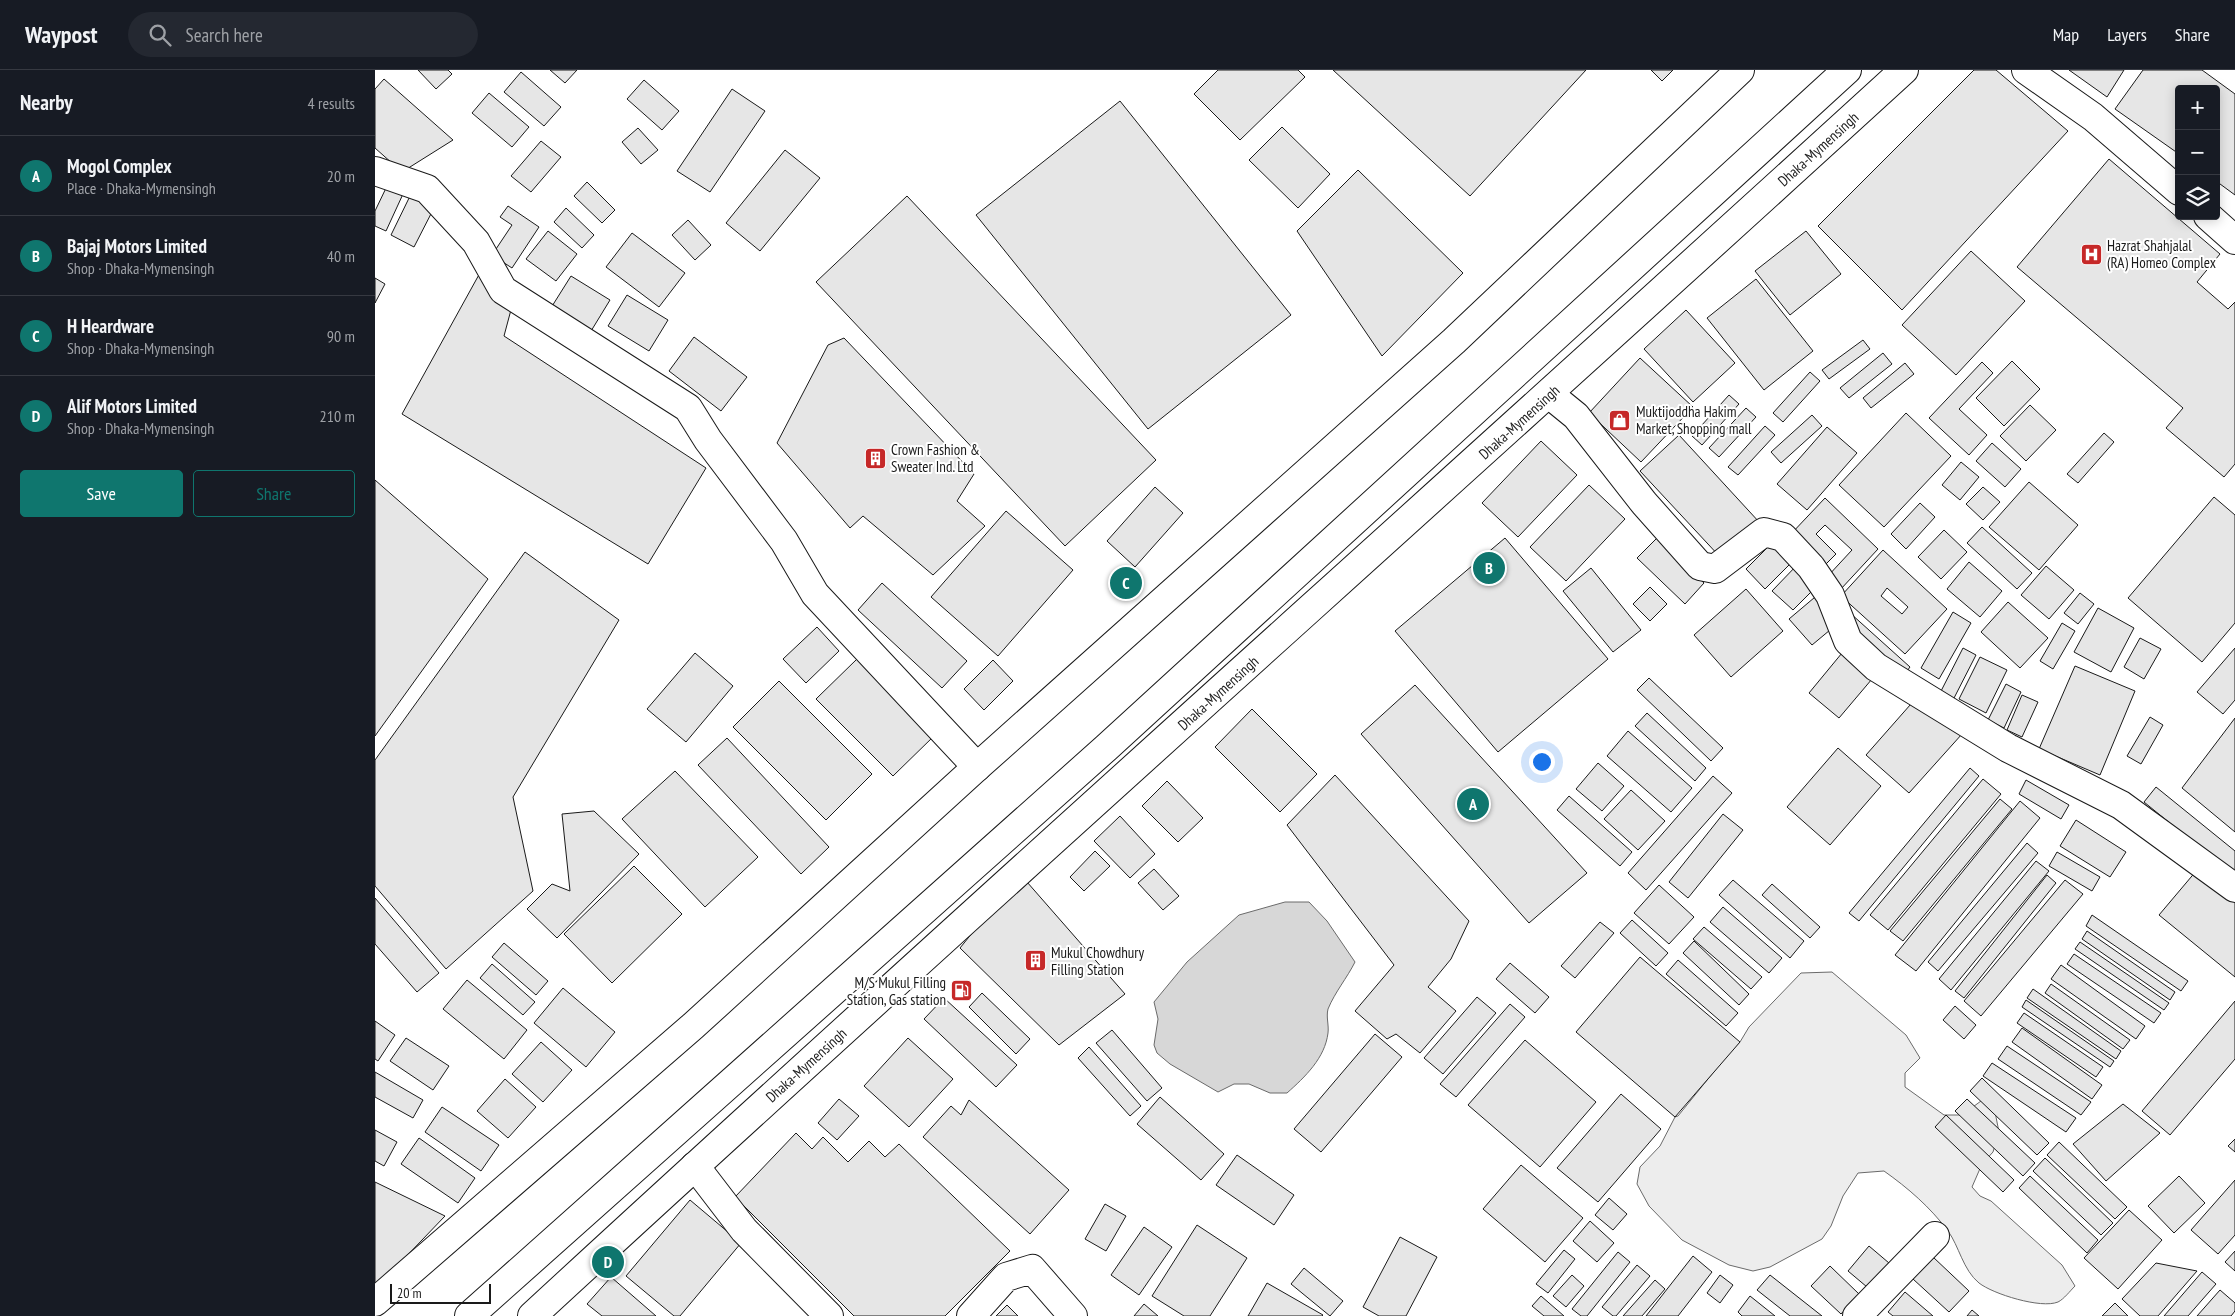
<!DOCTYPE html>
<html lang="en">
<head>
<meta charset="utf-8">
<style>
  :root { --surface:#171b24; --page:#242831; --text:#f1f3f6; --muted:#9ea1a6; --line:#363941; --accent:#0f766e }
  body { margin:0; font-family:"PT Sans Narrow",sans-serif; background:var(--page); color:var(--text) }
  .controls { position:absolute; right:15px; top:15px; display:grid; overflow:hidden; border-radius:5px; box-shadow:0 2px 12px #0003 }
  .controls button { width:45px; height:45px; display:grid; place-items:center; padding:0; border:0; border-bottom:1px solid var(--line); background:var(--surface); color:var(--text); font:25px sans-serif }
  .scale { position:absolute; left:15px; bottom:12px; width:101px; box-sizing:border-box; padding-left:5px; border:2px solid #1a1a1a; border-top:0; font-size:14px; line-height:18px; white-space:nowrap; color:#1a1a1a; -webkit-text-stroke:4px #fff; paint-order:stroke }
  .you { position:absolute; left:1166px; top:691px; width:18px; height:18px; margin:-12px; border:4px solid #fff; border-radius:50%; background:#1a73e8; box-shadow:0 0 0 8px #1a73e833 }
  .badge { display:grid; place-items:center; width:32px; height:32px; border-radius:50%; background:var(--accent); color:#fff; font-size:16px; font-weight:700 }
  .pin { position:absolute; translate:-50% -50%; border:2px solid #fff; box-shadow:0 1px 5px #0006 }
  .list { margin:0; padding:0; list-style:none }
  h2 { display:flex; justify-content:space-between; align-items:center; height:65px; margin:0; padding:0 20px; font-size:21px }
  h2 small { font-size:16px; font-weight:400; color:var(--muted) }
  .list li { display:grid; grid-template-columns:32px 1fr auto; gap:15px; align-items:center; box-sizing:border-box; height:80px; padding:0 20px; border-top:1px solid var(--line) }
  .list b { display:block; font-size:19px; white-space:nowrap }
  .list p { margin:0; font-size:16px; white-space:nowrap; color:var(--muted) }
  .list em { font-size:16px; font-style:normal; color:var(--muted) }
  .actions { display:flex; gap:10px; padding:15px 20px }
  .actions a { flex:1; padding:11px 0; border:1px solid var(--accent); border-radius:5px; text-align:center; font-size:18px; color:var(--accent) }
  .actions .main { background:var(--accent); color:#fff }
  .icon { flex:none; width:28px; height:28px; fill:none; stroke:currentColor; stroke-width:2; stroke-linecap:round; stroke-linejoin:round }
  .map { position:relative; flex:none; width:1860px; height:1246px; overflow:hidden }
  header { display:flex; align-items:center; gap:30px; box-sizing:border-box; height:70px; padding:0 25px; background:var(--surface); border-bottom:1px solid var(--line) }
  header strong { font-size:24px }
  nav { display:flex; gap:28px; margin-inline-start:auto; font-size:18px }
  .search { width:350px; height:45px; background:var(--page); display:flex; align-items:center; gap:12px; box-sizing:border-box; padding:0 18px; border-radius:28px; color:var(--muted); font-size:19px }
  main { display:flex }
  aside { flex:1; background:var(--surface) }
  .map>svg:first-child { display:block }
  .green { fill:#ededed; stroke:#6a6a6a }
  .water { fill:#d7d7d7; stroke:#6a6a6a }
  .building { fill:#e6e6e6; stroke:#1a1a1a; fill-rule:evenodd }
  .lines { fill:none; stroke-linecap:round; stroke-linejoin:round }
  .minor-casing { stroke:#1a1a1a; stroke-width:30 }
  .trunk-casing { stroke:#1a1a1a; stroke-width:30 }
  .motorway-casing { stroke:#1a1a1a; stroke-width:30 }
  .minor { stroke:#fff; stroke-width:28 }
  .trunk { stroke:#fff; stroke-width:28 }
  .motorway { stroke:#fff; stroke-width:28 }
  .labels { text-anchor:middle; dominant-baseline:central; stroke-width:4; stroke-linejoin:round; paint-order:stroke }
  .street-label { font-size:15px; fill:#1a1a1a; stroke:#fff }
  .poi-label { font-size:15px; fill:#1a1a1a; stroke:#fff; text-anchor:start }
</style>
</head>
<body>
<header>
<strong>Waypost</strong>
<div class="search"><svg class="icon" aria-label="search" viewBox="0 0 24 24"><circle cx="10" cy="10" r="6"/><path d="M15 15l6 6"/></svg>Search here</div>
<nav><a>Map</a><a>Layers</a><a>Share</a></nav>
</header>
<main>
<aside>
<h2>Nearby<small>4 results</small></h2>
<ul class="list">
<li><span class="badge">A</span><div><b>Mogol Complex</b><p>Place · Dhaka-Mymensingh</p></div><em>20 m</em></li>
<li><span class="badge">B</span><div><b>Bajaj Motors Limited</b><p>Shop · Dhaka-Mymensingh</p></div><em>40 m</em></li>
<li><span class="badge">C</span><div><b>H Heardware</b><p>Shop · Dhaka-Mymensingh</p></div><em>90 m</em></li>
<li><span class="badge">D</span><div><b>Alif Motors Limited</b><p>Shop · Dhaka-Mymensingh</p></div><em>210 m</em></li>
</ul>
<div class="actions"><a class="main">Save</a><a>Share</a></div>
</aside>
<div class="map">
<svg width="1860" height="1246" viewBox="0 0 1860 1246">
  <rect width="100%" height="100%" fill="#fff"/>
  <path class="green" d="M1457,902L1531,965L1545,988L1530,1003V1017L1569,1045H1587L1606,1031L1620,1042L1624,1062L1618,1082L1607,1094L1597,1117L1605,1126L1616,1131L1687,1195L1700,1216C1695,1221 1689,1229 1683,1232C1666,1239 1618,1224 1604,1213C1588,1200 1584,1176 1573,1161C1555,1137 1533,1118 1509,1101L1483,1103L1468,1126L1456,1156L1447,1169L1395,1197L1378,1201L1354,1195L1307,1170L1274,1136L1262,1114L1265,1097L1285,1076L1300,1047L1303,1046L1354,983L1365,972L1374,957L1426,903Z"/>
  <path class="water" d="M910,832H934L952,851L980,892C972,908 960,922 953,939C951,947 954,955 953,963C950,988 930,1007 912,1023H895L874,1014H859L843,1022L795,994L782,983L779,975L783,949L779,932L812,892L864,845Z"/>
  <path class="building" d="M43,0H73L77,4L61,19Z
    M175,0H202L190,13Z
    M843,0H923L930,7L865,70L819,24Z
    M958,0H1211L1095,126Z
    M1276,0H1298L1287,11Z
    M1599,0H1621L1693,61L1527,240L1443,156Z
    M1694,0H1749L1732,27Z
    M1768,0H1827L1860,24V125L1841,111V19H1804V84L1740,39Z
    M146,2L186,37L169,56L129,22Z
    M9,9L78,70L27,102L0,78V19Z
    M269,10L304,41L287,60L252,29Z
    M357,19L390,41L335,122L302,101Z
    M114,23L154,57L137,77L97,43Z
    M745,31L916,245L773,359L601,145Z
    M907,57L955,104L923,138L874,90Z
    M263,58L283,80L266,94L247,72Z
    M166,71L186,87L156,122L136,106Z
    M410,80L445,108L385,181L351,153Z
    M1734,89L1845,184L1822,212L1853,239L1860,232V394L1849,407L1791,358L1808,338L1642,197Z
    M983,100L1088,203L1007,286L922,161Z
    M212,112L240,140L227,153L199,126Z
    M12,116L28,124L11,161L0,156V141Z
    M36,124L60,136L39,177L16,165Z
    M532,126L781,390L690,476L441,212Z
    M133,136L164,157L137,198L117,185L137,155L125,147Z
    M191,138L219,165L207,178L179,152Z
    M313,150L336,175L320,190L297,165Z
    M173,161L202,184L181,211L151,189Z
    M1431,161L1466,204L1415,245L1380,201Z
    M257,163L310,203L284,237L231,197Z
    M1596,181L1650,231L1581,305L1527,255Z
    M106,201L137,236L129,266L331,398L273,494L27,344Z
    M196,206L235,230L213,266L174,241Z
    M0,208L10,214L0,233Z
    M1381,209L1438,281L1389,320L1332,248Z
    M252,225L293,250L274,281L233,256Z
    M1311,240L1360,293L1318,332L1269,279Z
    M319,267L372,307L346,341L294,301Z
    M469,268L599,404L582,431L610,456L558,505L488,446L475,458L402,373L453,275Z
    M1488,270L1495,279L1454,309L1447,300Z
    M1508,283L1517,294L1474,328L1465,318Z
    M1265,288L1318,337L1266,392L1214,343Z
    M1637,291L1665,319L1629,356L1601,328Z
    M1607,292L1618,303L1584,339L1612,365L1594,385L1554,348Z
    M1530,293L1539,304L1496,338L1488,328Z
    M1435,302L1445,311L1408,352L1398,343Z
    M1354,325L1364,334L1327,375L1317,366Z
    M1655,335L1681,360L1651,391L1625,366Z
    M1371,338L1381,347L1344,387L1334,378Z
    M1531,343L1576,386L1509,457L1464,415Z
    M1437,345L1447,356L1406,393L1396,382Z
    M1390,356L1400,365L1363,405L1353,397Z
    M1452,357L1482,383L1432,440L1402,414Z
    M1729,363L1739,372L1703,413L1692,404Z
    M1304,365L1385,453L1346,488L1265,401Z
    M1166,371L1202,405L1143,467L1107,433Z
    M1617,373L1646,399L1630,417L1601,391Z
    M1586,392L1604,407L1585,430L1567,415Z
    M0,410L113,509L0,666Z
    M1654,412L1703,455L1664,500L1614,457Z
    M1214,415L1250,449L1191,511L1155,477Z
    M780,417L808,443L760,497L732,471Z
    M1608,417L1625,432L1608,450L1591,434Z
    M1839,427L1860,445V553L1827,592L1753,528Z
    M1450,428L1503,479L1465,520L1452,507L1477,480L1450,455L1441,464L1461,484L1448,497L1415,465Z
    M1545,433L1560,447L1531,479L1516,464Z
    M631,441L698,500L623,586L556,527Z
    M1607,457L1657,503L1642,519L1592,473Z
    M1569,460L1592,482L1566,509L1543,487Z
    M1130,468L1233,589L1123,682L1020,561Z
    M1282,468L1329,513L1310,534L1262,488Z
    M1397,473L1416,493L1390,519L1371,499Z
    M1508,480L1572,539L1530,584L1466,526ZM1512,518L1533,537L1527,544L1506,526Z
    M150,482L244,550L138,727L158,821L71,899L0,816V690Z
    M1594,492L1627,521L1605,547L1572,519Z
    M1424,493L1445,513L1418,540L1397,521Z
    M1671,496L1699,520L1674,549L1646,525Z
    M1216,498L1266,560L1238,582L1188,521Z
    M507,513L592,591L567,618L483,540Z
    M1275,517L1292,534L1275,551L1258,534Z
    M1371,519L1408,561L1356,607L1319,565Z
    M1446,522L1461,555L1437,575L1414,549Z
    M1705,523L1719,534L1703,554L1689,543Z
    M1633,532L1673,568L1645,598L1606,562Z
    M1723,538L1759,558L1736,602L1699,582Z
    M1578,542L1596,553L1564,609L1546,598Z
    M1475,543L1535,597L1526,609L1477,566Z
    M1687,553L1700,561L1678,599L1665,591Z
    M442,557L464,581L431,613L408,589Z
    M1765,568L1786,579L1769,609L1749,597Z
    M1588,578L1601,585L1577,632L1564,625Z
    M1860,578V630L1848,644L1822,622Z
    M320,583L358,616L311,672L272,639Z
    M1467,583L1497,609L1464,648L1434,623Z
    M1605,587L1632,600L1611,643L1584,629Z
    M482,589L559,666L518,706L441,629Z
    M618,590L638,611L609,640L589,619Z
    M1700,596L1760,621L1725,705L1664,679Z
    M1274,608L1348,678L1336,691L1262,620Z
    M404,611L497,704L451,750L358,657Z
    M1631,614L1646,622L1629,658L1613,650Z
    M1040,615L1212,803L1154,853L986,664Z
    M1647,625L1663,632L1647,667L1632,660Z
    M1543,626L1587,664L1534,723L1491,685Z
    M877,639L942,704L905,742L840,677Z
    M1272,643L1331,698L1320,711L1260,656Z
    M1775,647L1788,655L1766,694L1752,686Z
    M1860,648V762L1807,718Z
    M1253,661L1317,718L1296,742L1232,686Z
    M352,668L454,777L426,804L323,695Z
    M1463,678L1506,716L1455,775L1412,737Z
    M1223,693L1249,716L1227,741L1201,719Z
    M1595,698L1604,706L1484,851L1474,843Z
    M300,701L383,787L330,837L247,749Z
    M960,705L1094,851L1076,889L1053,917L1081,941L1045,983L1021,964L1012,969L980,941L1019,895L912,755Z
    M1338,706L1357,723L1271,820L1253,803Z
    M1608,709L1626,724L1513,860L1495,845Z
    M1651,710L1694,735L1686,749L1644,724Z
    M792,711L828,748L803,772L767,736Z
    M1781,717L1860,781V806L1769,732Z
    M1256,720L1290,751L1263,780L1229,749Z
    M1194,726L1257,782L1245,796L1182,740Z
    M1625,729L1637,739L1528,871L1515,861Z
    M1645,731L1665,748L1541,901L1520,885Z
    M219,741L264,784L182,868L152,839L177,814L195,821L187,744Z
    M1348,744L1368,760L1313,828L1294,812Z
    M745,746L780,784L755,808L719,771Z
    M1701,750L1751,782L1735,807L1685,776Z
    M1652,773L1663,783L1563,901L1553,892Z
    M720,781L735,796L709,821L695,807Z
    M1682,782L1725,807L1717,821L1674,796Z
    M1661,791L1674,801L1576,920L1564,909Z
    M259,796L307,844L237,913L189,864Z
    M779,799L804,826L788,840L763,813Z
    M1822,800L1860,832V907L1784,845Z
    M645,804L750,924L684,975L585,878Z
    M1672,805L1681,813L1589,928L1580,921Z
    M1358,810L1429,871L1415,888L1344,825Z
    M1690,810L1708,824L1606,946L1589,931Z
    M1397,814L1445,857L1435,868L1387,825Z
    M1284,815L1319,847L1294,874L1259,843Z
    M0,828L64,903L42,922L0,874Z
    M1348,837L1407,888L1394,903L1335,852Z
    M1717,845L1813,911L1806,921L1711,856Z
    M1257,850L1293,883L1281,896L1245,863Z
    M1225,852L1239,863L1200,908L1186,896Z
    M1329,857L1387,907L1376,919L1318,869Z
    M1712,861L1800,922L1795,930L1707,869Z
    M1319,871L1374,924L1364,935L1308,883Z
    M1705,872L1794,933L1789,940L1700,879Z
    M129,873L173,911L161,925L117,887Z
    M1699,884L1786,943L1779,953L1692,894Z
    M1265,887L1365,972L1300,1047L1201,962Z
    M1303,890L1363,943L1351,956L1291,904Z
    M1135,893L1174,927L1160,943L1121,909Z
    M117,894L160,932L148,945L105,908Z
    M1686,895L1770,956L1761,969L1676,909Z
    M92,910L152,960L129,989L68,939Z
    M1676,914L1755,970L1748,979L1670,923Z
    M188,918L240,962L211,997L159,953Z
    M1658,919L1746,981L1741,989L1652,928Z
    M607,923L655,969L641,984L594,937Z
    M1102,927L1121,943L1068,1004L1049,988Z
    M569,928L642,995L621,1017L549,949Z
    M1651,930L1739,991L1735,997L1647,937Z
    M1860,931V989L1795,1065L1767,1041Z
    M1135,934L1150,947L1081,1027L1065,1014Z
    M1580,936L1601,955L1589,969L1568,950Z
    M1649,943L1728,997L1721,1007L1642,953Z
    M0,951L20,965L3,991L0,989Z
    M1647,958L1727,1015L1717,1029L1637,972Z
    M737,960L787,1018L772,1031L721,973Z
    M1000,964L1027,987L946,1082L919,1059Z
    M31,968L74,996L58,1020L15,991Z
    M533,968L578,1009L534,1057L489,1016Z
    M1150,970L1221,1032L1165,1097L1093,1035Z
    M166,972L197,1000L168,1032L137,1004Z
    M1632,976L1716,1032L1706,1045L1623,989Z
    M714,977L766,1036L755,1046L703,988Z
    M1617,993L1701,1048L1691,1062L1608,1006Z
    M0,1002L48,1030L38,1048L0,1027Z
    M1607,1008L1674,1073L1662,1085L1595,1021Z
    M130,1009L161,1037L133,1068L102,1041Z
    M1246,1024L1286,1059L1223,1132L1182,1098Z
    M785,1027L849,1084L826,1110L762,1054Z
    M464,1029L484,1046L462,1070L443,1053Z
    M1592,1029L1660,1093L1648,1106L1580,1041Z
    M594,1030L694,1120L655,1164L548,1067L576,1036L586,1045Z
    M1748,1034L1785,1063L1731,1111L1698,1074Z
    M67,1037L124,1075L106,1101L50,1062Z
    M1571,1045L1639,1110L1628,1122L1560,1057Z
    M0,1060L22,1072L9,1096L0,1091Z
    M421,1063L437,1079L448,1067L473,1092L494,1071L510,1087L524,1074L635,1181L570,1246H479L360,1127Z
    M44,1068L100,1108L83,1133L26,1094Z
    M1860,1069V1082L1853,1076Z
    M1684,1072L1752,1137L1740,1149L1672,1085Z
    M862,1085L919,1125L899,1155L841,1115Z
    M1670,1088L1738,1153L1726,1165L1658,1101Z
    M1146,1095L1208,1148L1170,1192L1108,1139Z
    M1655,1106L1723,1170L1712,1183L1644,1118Z
    M1804,1106L1830,1133L1799,1163L1773,1136Z
    M1860,1110V1165L1843,1184L1816,1160Z
    M0,1112L70,1146L1,1218L0,1217Z
    M1234,1128L1252,1144L1238,1160L1220,1145Z
    M315,1130L366,1173L305,1246H299L251,1206Z
    M730,1134L751,1146L731,1181L710,1169Z
    M1754,1140L1787,1170L1743,1219L1709,1188Z
    M1215,1151L1239,1173L1222,1192L1198,1171Z
    M822,1155L872,1188L835,1246H809L777,1226Z
    M769,1157L797,1177L764,1225L736,1205Z
    M1025,1167L1062,1187L1031,1246H1004L988,1237Z
    M1494,1176L1514,1193L1492,1217L1473,1201Z
    M1189,1180L1200,1189L1173,1223L1161,1214Z
    M1860,1181V1201L1850,1192Z
    M1243,1182L1255,1192L1212,1246H1206L1197,1239Z
    M1318,1186L1337,1202L1303,1246H1271Z
    M1558,1187L1594,1221L1574,1242L1538,1209Z
    M1781,1193L1822,1201L1783,1246H1765L1747,1229Z
    M1262,1195L1275,1206L1241,1246H1238L1227,1237Z
    M1455,1196L1484,1224L1466,1244L1436,1216Z
    M929,1198L968,1231L955,1246L916,1214Z
    M1827,1202L1841,1214L1813,1246H1789Z
    M1197,1205L1209,1216L1191,1237L1178,1226Z
    M1345,1205L1358,1215L1345,1233L1332,1223Z
    M1395,1205L1447,1246H1415L1382,1220Z
    M236,1207L281,1246H227L212,1234Z
    M1280,1210L1290,1219L1267,1246H1248Z
    M892,1213L948,1245L947,1246H873Z
    M1845,1220L1860,1233V1241L1856,1246H1822Z
    M1530,1222L1558,1246H1518L1513,1242Z
    M1166,1226L1189,1246H1169L1157,1236Z
    M1375,1226L1400,1246H1367L1363,1242Z
    M1740,1233L1753,1246H1727Z
    M769,1234L783,1246H759Z
    M632,1235L643,1246H621Z
    M1597,1240L1604,1246H1592Z"/>
  <g class="lines">
    <defs>
      <path id="minor" d="M1651,0L1718,47L1804,121
        M0,101L52,119L101,172L128,220L313,338L333,370L409,471L440,524L602,697
        M1833,146L1860,170
        M1174,324L1201,346L1269,433L1325,496L1340,499L1389,462L1408,467L1436,497L1455,525L1473,571L1501,597L1633,678L1746,735L1860,818
        M320,1096L369,1160L454,1246
        M596,1246L631,1207L657,1199L698,1246
        M1482,1246L1560,1166"/>
      <path id="trunk" d="M0,1232L318,956L602,697L1079,271L1365,0
        M157,1246C611,827 1073,417 1529,0"/>
      <path id="motorway" d="M94,1246L731,678L1472,0"/>
    </defs>
    <use href="#minor" class="minor-casing"/>
    <use href="#trunk" class="trunk-casing"/>
    <use href="#motorway" class="motorway-casing"/>
    <use href="#minor" class="minor"/>
    <use href="#trunk" class="trunk"/>
    <use href="#motorway" class="motorway"/>
  </g>
  <defs>
    <symbol id="hospital-square" viewBox="-11 -11 22 22"><rect x="-9" y="-9" width="18" height="18" rx="4" fill="#c62828" stroke="#fff"/><path d="M-5-5h3v3.5h4V-5h3V5h-3V1.5h-4V5h-3Z" fill="#fff"/></symbol>
    <symbol id="shop-square" viewBox="-11 -11 22 22"><rect x="-9" y="-9" width="18" height="18" rx="4" fill="#c62828" stroke="#fff"/><path d="M-5-2.5h2.3a2.7 3.5 0 0 1 5.4 0H5L5.5 6h-11ZM-1.5-2.5h3a1.5 2.3 0 0 0-3 0Z" fill="#fff"/></symbol>
    <symbol id="building-square" viewBox="-11 -11 22 22"><rect x="-9" y="-9" width="18" height="18" rx="4" fill="#c62828" stroke="#fff"/><path d="M-4-6H4V6H1V3H-1V6H-4ZM-2.5-4.3h1.7v1.8h-1.7ZM.8-4.3h1.7v1.8H.8ZM-2.5-1h1.7V.8h-1.7ZM.8-1h1.7V.8H.8Z" fill="#fff"/></symbol>
    <symbol id="fuel-square" viewBox="-11 -11 22 22"><rect x="-9" y="-9" width="18" height="18" rx="4" fill="#c62828" stroke="#fff"/><path d="M-5.5-6h7V0h2V4h1.3V-2.5L3-4.5l.8-.8L6-3V5H2.5V1h-1V6h-7ZM-4.2-4.7v3.2H.2V-4.7Z" fill="#fff"/></symbol>
  </defs>
  <g fill-rule="evenodd">
    <use href="#hospital-square" x="1704" y="172" width="25" height="25"/>
    <use href="#shop-square" x="1232" y="338" width="25" height="25"/>
    <use href="#building-square" x="488" y="376" width="25" height="25"/>
    <use href="#building-square" x="648" y="878" width="25" height="25"/>
    <use href="#fuel-square" x="574" y="908" width="25" height="25"/>
  </g>
  <g class="labels">
    <g class="street-label">
      <text transform="translate(1443 79) rotate(-42)">Dhaka-Mymensingh</text>
      <text transform="translate(1144 352) rotate(-42)">Dhaka-Mymensingh</text>
      <text transform="translate(843 623) rotate(-42)">Dhaka-Mymensingh</text>
      <text transform="translate(431 995) rotate(-42)">Dhaka-Mymensingh</text>
    </g>
    <g class="poi-label">
      <text x="1732" y="175">Hazrat Shahjalal<tspan x="1732" dy="17">(RA) Homeo Complex</tspan></text>
      <text x="1261" y="341">Muktijoddha Hakim<tspan x="1261" dy="17">Market, Shopping mall</tspan></text>
      <text x="516" y="379">Crown Fashion &amp;<tspan x="516" dy="17">Sweater Ind. Ltd</tspan></text>
      <text x="676" y="882">Mukul Chowdhury<tspan x="676" dy="17">Filling Station</tspan></text>
      <text x="571" y="912" text-anchor="end">M/S Mukul Filling<tspan x="571" dy="17">Station, Gas station</tspan></text>
    </g>
  </g>
</svg>
<div class="controls">
<button>+</button>
<button>−</button>
<button><svg class="icon" aria-label="layers" viewBox="0 0 24 24"><path d="M12 4l9 5-9 5-9-5zM3 14l9 5 9-5"/></svg></button>
</div>
<div class="scale">20 m</div>
<div class="you"></div>
<div class="pin badge" style="left:1098px;top:734px">A</div>
<div class="pin badge" style="left:1114px;top:498px">B</div>
<div class="pin badge" style="left:751px;top:513px">C</div>
<div class="pin badge" style="left:233px;top:1192px">D</div>
</div>
</main>
</body>
</html>
